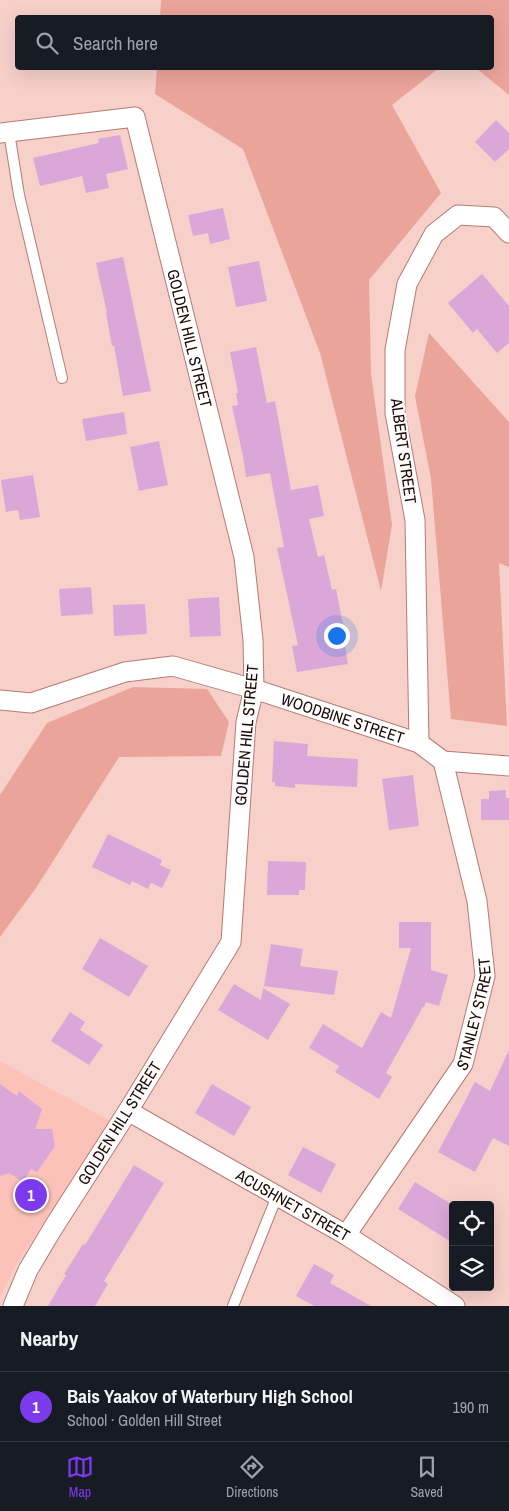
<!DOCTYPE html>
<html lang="en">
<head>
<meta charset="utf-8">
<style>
  :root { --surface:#171b24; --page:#242831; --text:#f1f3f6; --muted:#9ea1a6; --line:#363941; --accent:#7c3aed }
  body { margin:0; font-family:"Archivo Narrow",sans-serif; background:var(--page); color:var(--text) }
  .controls { position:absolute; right:15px; bottom:15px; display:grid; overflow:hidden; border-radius:5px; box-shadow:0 5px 20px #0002 }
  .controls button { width:45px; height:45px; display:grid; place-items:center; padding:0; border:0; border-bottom:1px solid var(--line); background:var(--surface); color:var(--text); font:25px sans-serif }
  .you { position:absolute; left:336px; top:635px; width:18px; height:18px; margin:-12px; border:4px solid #fff; border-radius:50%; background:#1a73e8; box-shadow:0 0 0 8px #1a73e833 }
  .badge { display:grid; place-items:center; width:32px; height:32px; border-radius:50%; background:var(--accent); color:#fff; font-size:16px; font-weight:700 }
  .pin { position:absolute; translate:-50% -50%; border:2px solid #fff; box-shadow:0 1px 5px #0006 }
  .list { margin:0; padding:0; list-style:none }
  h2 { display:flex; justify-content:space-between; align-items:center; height:65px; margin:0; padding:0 20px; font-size:21px }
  h2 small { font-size:16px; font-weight:400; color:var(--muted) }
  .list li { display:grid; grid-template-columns:32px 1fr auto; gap:15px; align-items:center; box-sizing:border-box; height:70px; padding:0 20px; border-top:1px solid var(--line) }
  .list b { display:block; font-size:19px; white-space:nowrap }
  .list p { margin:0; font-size:16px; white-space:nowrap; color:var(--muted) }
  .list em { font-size:16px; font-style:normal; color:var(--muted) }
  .icon { flex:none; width:28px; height:28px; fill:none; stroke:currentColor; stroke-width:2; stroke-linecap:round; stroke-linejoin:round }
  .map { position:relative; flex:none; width:509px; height:1306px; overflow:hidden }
  .search { position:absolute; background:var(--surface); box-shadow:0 5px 20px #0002; left:15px; right:15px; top:15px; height:55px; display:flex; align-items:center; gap:12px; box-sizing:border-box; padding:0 18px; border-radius:5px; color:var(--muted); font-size:19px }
  .sheet { height:135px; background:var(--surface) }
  nav { display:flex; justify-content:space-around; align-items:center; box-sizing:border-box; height:70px; border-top:1px solid var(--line); background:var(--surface); font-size:14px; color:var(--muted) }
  nav a { display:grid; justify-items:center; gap:2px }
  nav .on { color:var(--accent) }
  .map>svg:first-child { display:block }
  .built { fill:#fcc2b9 }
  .green { fill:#eba499 }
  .building { fill:#dba7d8 }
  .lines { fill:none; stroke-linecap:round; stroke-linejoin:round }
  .service-casing { stroke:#b67b72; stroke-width:12 }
  .minor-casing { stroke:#b67b72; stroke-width:21 }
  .service { stroke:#fff; stroke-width:10 }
  .minor { stroke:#fff; stroke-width:19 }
  .labels { text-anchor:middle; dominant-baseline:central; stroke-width:4.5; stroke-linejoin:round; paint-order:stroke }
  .street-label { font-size:16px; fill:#1d0806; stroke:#fbfbfb }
</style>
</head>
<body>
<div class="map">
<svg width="509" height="1306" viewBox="0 0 509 1306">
  <rect width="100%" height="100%" fill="#f7d0ca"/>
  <path class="built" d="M0,1061L110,1121L14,1268L0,1297Z"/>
  <path class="green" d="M161,0H509V95L476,68H492V18L160,17Z
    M157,68H439L392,105L441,193L369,280L371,374L392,525L381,591L320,353L243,149L155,94Z
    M429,333L509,422V567L499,563L507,726L451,719L431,479L415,396Z
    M133,687L207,689L229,722L221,756L119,757L36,888L0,937V795L47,723Z"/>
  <path class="building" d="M496,120L509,133V149L495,162L475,142Z
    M120,135L128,169L106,174L109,188L86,193L82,176L40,186L33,158L99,143L98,139Z
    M223,208L230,239L210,244L208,233L193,236L188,215Z
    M123,257L151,391L123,396L114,346H112L106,313H107L96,263Z
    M259,261L267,301L236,307L228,267Z
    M482,274L509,306V343L497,353L477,329L473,333L448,303Z
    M256,347L267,403L275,401L291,490L318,485L324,516L309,519L318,557L324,555L332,590L336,589L344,629H342L348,664L297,672L292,646L298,645L277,548L284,547L270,473L246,477L243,456L232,406L238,405L236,393H238L230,352Z
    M124,412L127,434L86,441L82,419Z
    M159,441L168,485L139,491L130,447Z
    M33,475L40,517L20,520L18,510L6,512L1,480Z
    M91,587L93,614L61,616L59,589Z
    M219,597L221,636L190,637L188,599Z
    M145,604L147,634L114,636L113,605Z
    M274,741L308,744L307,756L358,759L357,787L295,784V788L275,786V782H272Z
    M413,775L419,826L389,830L382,779Z
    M506,790V798H509V820H481V799H489V791Z
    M108,834L162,860L160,865L171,870L162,888L151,883L148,889L132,881L130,885L92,867Z
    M268,861L306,862L305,890H299V895H267Z
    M399,922H431V970L448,975L439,1006L426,1002L424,1007H423L386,1073L392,1077L379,1099L335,1072L339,1066L309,1048L323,1024L362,1048L381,1012L391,1018L411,948H399Z
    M100,938L148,966L129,997L82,969Z
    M271,944L303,949L300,966L338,971L334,995L264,986Z
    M234,984L261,1000L263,988L290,1004L268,1040L218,1010Z
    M70,1012L85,1022L80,1030L103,1045L89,1065L51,1041Z
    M509,1050V1146L493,1138L475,1172L438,1152L475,1082L490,1091Z
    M0,1084L17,1096L19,1091L42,1109L35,1129H52L55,1146L37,1172L31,1169L23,1182L9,1173L0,1176Z
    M212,1084L251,1107L234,1136L195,1113Z
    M303,1147L336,1164L321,1193L288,1175Z
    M134,1165L164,1183L104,1281L108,1284L95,1306H48L66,1275L64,1274L83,1244L85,1245Z
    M415,1182L453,1205V1243L398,1209Z
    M314,1264L334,1275L330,1283L371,1306H314L296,1296Z"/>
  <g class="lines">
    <defs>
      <path id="service" d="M9,132L19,195L62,378
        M233,1306L277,1196"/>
      <g id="minor">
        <path id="s1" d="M0,133L135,117L244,557L253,640L254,689L246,722L231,942L128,1111L53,1228L28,1270L13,1306"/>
        <path id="s2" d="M0,700L31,703L125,672L173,666L254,689L419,743L443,761L509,766"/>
        <path d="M419,743L415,520L395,413V350L407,284L434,234L458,215L494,217L509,233"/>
        <path id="s3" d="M128,1111L346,1235L455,1306"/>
        <path id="s4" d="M346,1235L463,1064L485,976L477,901L443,761"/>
      </g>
    </defs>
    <use href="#service" class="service-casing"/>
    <use href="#minor" class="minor-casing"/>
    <use href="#service" class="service"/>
    <use href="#minor" class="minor"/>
  </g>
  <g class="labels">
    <g class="street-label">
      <text stroke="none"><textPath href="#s1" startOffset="364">GOLDEN HILL STREET</textPath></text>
      <text transform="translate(404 451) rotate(82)">ALBERT STREET</text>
      <text stroke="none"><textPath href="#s2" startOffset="356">WOODBINE STREET</textPath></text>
      <text transform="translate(246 735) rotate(-85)">GOLDEN HILL STREET</text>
      <text stroke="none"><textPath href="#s4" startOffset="259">STANLEY STREET</textPath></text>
      <text transform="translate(119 1123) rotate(-58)">GOLDEN HILL STREET</text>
      <text stroke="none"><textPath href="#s3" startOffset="190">ACUSHNET STREET</textPath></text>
    </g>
  </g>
</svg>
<div class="controls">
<button><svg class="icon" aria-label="locate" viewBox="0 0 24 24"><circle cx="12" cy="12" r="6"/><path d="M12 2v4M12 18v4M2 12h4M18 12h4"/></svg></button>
<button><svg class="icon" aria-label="layers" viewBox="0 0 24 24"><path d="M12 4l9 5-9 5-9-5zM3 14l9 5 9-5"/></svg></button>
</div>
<div class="you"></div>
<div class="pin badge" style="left:31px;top:1195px">1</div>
<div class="search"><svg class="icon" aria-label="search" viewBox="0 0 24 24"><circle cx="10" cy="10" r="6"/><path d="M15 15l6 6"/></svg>Search here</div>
</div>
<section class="sheet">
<h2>Nearby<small></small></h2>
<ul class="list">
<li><span class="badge">1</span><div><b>Bais Yaakov of Waterbury High School</b><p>School · Golden Hill Street</p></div><em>190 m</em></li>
</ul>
</section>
<nav>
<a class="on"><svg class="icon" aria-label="map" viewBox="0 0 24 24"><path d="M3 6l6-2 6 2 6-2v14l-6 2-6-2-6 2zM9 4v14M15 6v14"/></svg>Map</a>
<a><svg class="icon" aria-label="directions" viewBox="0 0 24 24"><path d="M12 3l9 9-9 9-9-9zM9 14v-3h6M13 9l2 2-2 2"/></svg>Directions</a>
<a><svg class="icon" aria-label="saved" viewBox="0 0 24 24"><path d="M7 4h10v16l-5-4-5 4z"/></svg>Saved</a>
</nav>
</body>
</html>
